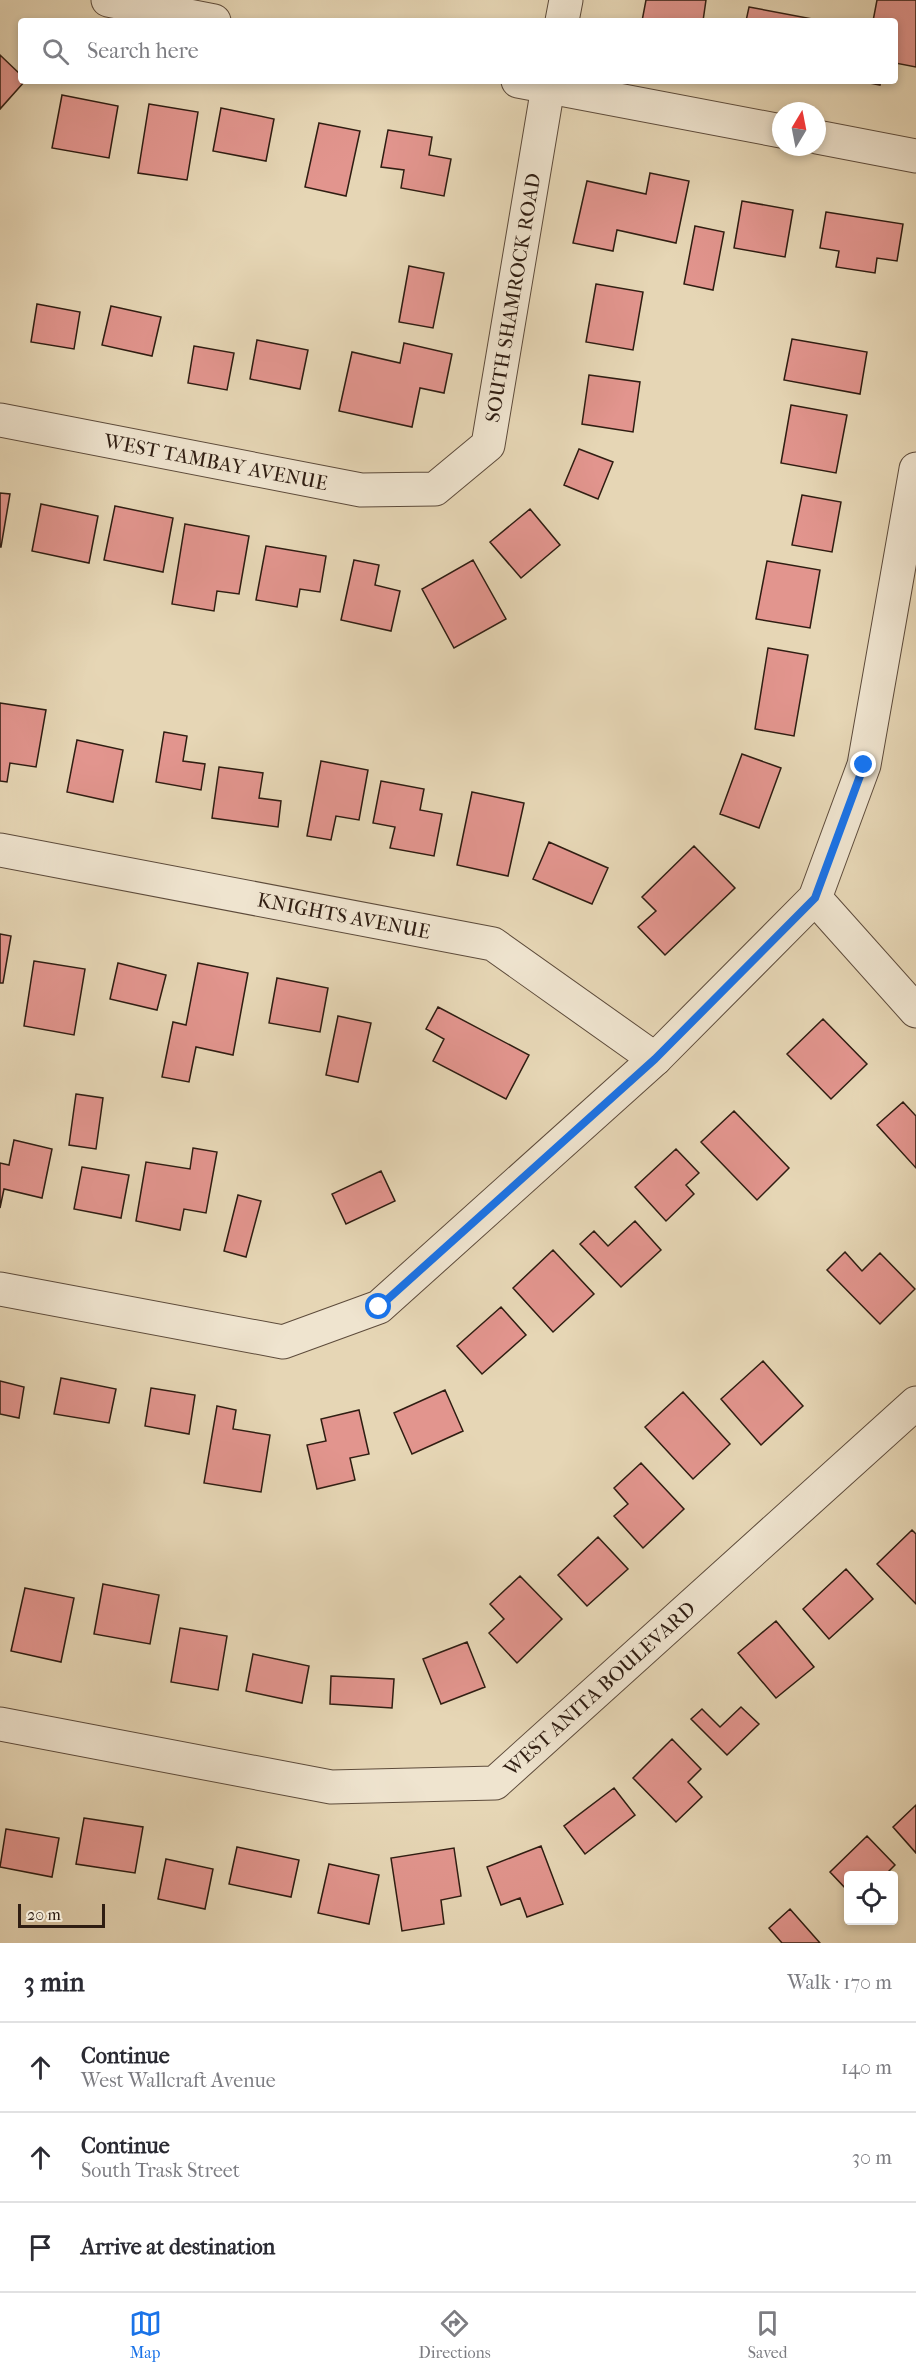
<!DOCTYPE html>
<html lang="en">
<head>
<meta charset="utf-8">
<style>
  :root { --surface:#fff; --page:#f7f7f7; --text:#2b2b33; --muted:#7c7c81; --line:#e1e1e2; --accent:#1a73e8 }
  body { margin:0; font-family:"IM FELL French Canon",serif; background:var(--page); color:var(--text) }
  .controls { position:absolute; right:18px; bottom:18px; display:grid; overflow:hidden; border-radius:6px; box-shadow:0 3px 9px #0003 }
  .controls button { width:54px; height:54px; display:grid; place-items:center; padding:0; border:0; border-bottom:2px solid var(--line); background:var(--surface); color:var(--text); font:30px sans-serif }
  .compass { position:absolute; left:772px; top:102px; width:54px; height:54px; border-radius:50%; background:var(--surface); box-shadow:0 3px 9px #0003; rotate:10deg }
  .scale { position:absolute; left:18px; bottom:15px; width:87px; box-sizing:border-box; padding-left:6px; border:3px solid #2f1d12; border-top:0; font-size:16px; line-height:21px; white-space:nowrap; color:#2f1d12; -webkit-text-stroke:4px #efe4cf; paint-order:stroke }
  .stop { position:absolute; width:18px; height:18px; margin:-14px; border:4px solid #1a73e8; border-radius:50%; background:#fff }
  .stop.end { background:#1a73e8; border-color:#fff; box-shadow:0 2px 6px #0008 }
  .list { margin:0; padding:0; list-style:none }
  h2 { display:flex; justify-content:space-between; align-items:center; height:78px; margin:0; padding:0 24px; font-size:26px }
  h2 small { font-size:20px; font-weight:400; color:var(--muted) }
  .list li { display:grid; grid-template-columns:39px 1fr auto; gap:18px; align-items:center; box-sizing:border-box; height:90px; padding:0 24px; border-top:2px solid var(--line) }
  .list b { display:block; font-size:22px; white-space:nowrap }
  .list p { margin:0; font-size:20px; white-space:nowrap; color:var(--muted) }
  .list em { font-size:20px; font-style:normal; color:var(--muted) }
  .icon { flex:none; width:33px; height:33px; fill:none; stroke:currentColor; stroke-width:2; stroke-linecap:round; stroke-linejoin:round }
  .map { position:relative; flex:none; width:916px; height:1943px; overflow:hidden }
  .search { position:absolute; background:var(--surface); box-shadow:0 3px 9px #0003; left:18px; right:18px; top:18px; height:66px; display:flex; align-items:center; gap:15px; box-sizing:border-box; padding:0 21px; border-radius:6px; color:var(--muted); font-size:22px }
  .sheet { height:348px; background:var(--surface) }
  nav { display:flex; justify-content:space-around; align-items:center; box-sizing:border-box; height:84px; border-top:2px solid var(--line); background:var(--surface); font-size:16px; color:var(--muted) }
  nav a { display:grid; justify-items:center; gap:3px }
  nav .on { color:var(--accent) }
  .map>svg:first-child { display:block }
  .building { fill:#e2958e; stroke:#2f1d12; stroke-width:1.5 }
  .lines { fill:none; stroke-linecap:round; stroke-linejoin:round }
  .minor-casing { stroke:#5d4b3b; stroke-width:35 }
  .minor { stroke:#efe4cf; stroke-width:33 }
  .route { stroke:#1a73e8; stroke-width:8 }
  .labels { text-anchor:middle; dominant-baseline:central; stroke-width:5; stroke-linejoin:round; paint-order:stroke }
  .street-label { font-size:20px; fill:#2f1d12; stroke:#efe4cf }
</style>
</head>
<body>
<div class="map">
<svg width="916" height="1943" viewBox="0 0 916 1943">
  <rect width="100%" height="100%" fill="#e6d6b5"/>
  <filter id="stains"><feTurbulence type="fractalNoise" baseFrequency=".00333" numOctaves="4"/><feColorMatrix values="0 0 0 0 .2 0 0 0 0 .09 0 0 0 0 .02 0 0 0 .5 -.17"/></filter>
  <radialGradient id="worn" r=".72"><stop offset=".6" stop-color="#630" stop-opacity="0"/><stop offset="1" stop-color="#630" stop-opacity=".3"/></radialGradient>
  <path class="building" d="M646,0H706L703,21H642Z
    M877,0H916V67L895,63V21H873Z
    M749,7L823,21H746Z
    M0,55L21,75V81H25L0,109Z
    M860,81H881L880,85Z
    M62,95L118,106L109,158L52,148Z
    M149,104L198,112L187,180L138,173Z
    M221,108L274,119L266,161L213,151Z
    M319,123L360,131L346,196L305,187Z
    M388,130L432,137L429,155L451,159L444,196L401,188L404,170L381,167Z
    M650,173L689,181L676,243L617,230L613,251L573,243L587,181L646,194Z
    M742,201L793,210L785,257L734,248Z
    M826,212L903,224L897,261L877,258L875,273L836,267L839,251L820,248Z
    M695,226L724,232L713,290L684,284Z
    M409,266L444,273L433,328L399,322Z
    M596,284L643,292L633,350L586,342Z
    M37,304L80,312L74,349L31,342Z
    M111,306L161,317L152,356L102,345Z
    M792,339L867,352L860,394L784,380Z
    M257,340L308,350L300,389L250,379Z
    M404,343L452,354L444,393L420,388L412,427L339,411L352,352L400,363Z
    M194,346L234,353L227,390L188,383Z
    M589,375L640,382L633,432L582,424Z
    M791,405L847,415L836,473L781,463Z
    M579,449L613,462L598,499L564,485Z
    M0,493L10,494L1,547H0Z
    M802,495L841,502L832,552L792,545Z
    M41,504L98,516L89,563L32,551Z
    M115,506L173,518L163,572L104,560Z
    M530,509L560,545L521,578L490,542Z
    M185,524L249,536L239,594L217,591L214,611L172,604Z
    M266,546L326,556L320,592L300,589L297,607L256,600Z
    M354,560L379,565L375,585L400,591L391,631L341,620Z
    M473,560L506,619L454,648L422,589Z
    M767,561L820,570L810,628L756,619Z
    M768,648L808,655L794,736L755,729Z
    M0,703L46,710L36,767L10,763L7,782L0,781Z
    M164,732L187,736L183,761L205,764L201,790L156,782Z
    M77,740L123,750L113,802L67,792Z
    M742,754L781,768L759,828L720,814Z
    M321,761L368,770L359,820L336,816L331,840L307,836Z
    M219,767L263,773L259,798L281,801L278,827L212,818Z
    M381,781L424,789L420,810L442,814L434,856L390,848L395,827L373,823Z
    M472,792L524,803L508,876L457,865Z
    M549,842L608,868L592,904L533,879Z
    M694,846L735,888L665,955L638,927L656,911L642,897Z
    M0,934L11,936L3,983H0Z
    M34,961L85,969L74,1035L24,1026Z
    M118,963L166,975L157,1010L110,999Z
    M198,963L248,973L233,1055L196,1047L189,1082L162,1077L173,1022L186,1025Z
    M277,978L328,988L320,1032L269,1023Z
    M438,1007L529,1055L506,1099L433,1061L444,1039L426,1029Z
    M338,1016L371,1023L358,1082L326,1075Z
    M823,1019L867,1064L831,1099L787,1054Z
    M76,1094L103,1098L96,1149L69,1145Z
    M903,1102L916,1116V1168L877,1125Z
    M734,1111L789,1168L757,1200L701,1142Z
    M14,1140L52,1149L42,1198L4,1189L0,1208V1163L9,1165Z
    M193,1148L217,1152L206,1213L184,1209L180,1230L136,1221L146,1162L190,1169Z
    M676,1149L699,1173L686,1185L694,1194L666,1221L635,1187Z
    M82,1167L129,1175L121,1218L74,1209Z
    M381,1171L395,1201L346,1224L332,1194Z
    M238,1195L261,1201L246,1257L224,1251Z
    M635,1221L661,1250L621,1287L580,1244L594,1231L608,1246Z
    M553,1250L594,1294L553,1332L513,1288Z
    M845,1252L862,1271L880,1253L915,1289L880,1324L827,1270Z
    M501,1307L526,1335L482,1374L457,1346Z
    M763,1361L803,1406L761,1445L721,1399Z
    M61,1378L116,1389L109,1423L54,1414Z
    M0,1381L24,1387L19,1418L0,1414Z
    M151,1388L195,1395L189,1434L145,1426Z
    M445,1390L463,1431L412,1454L394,1413Z
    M683,1392L730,1444L693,1479L645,1427Z
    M217,1406L236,1410L233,1429L270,1435L261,1492L204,1483Z
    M359,1410L369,1454L350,1458L355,1480L317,1489L307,1445L326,1441L321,1419Z
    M641,1463L684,1509L643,1548L614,1516L628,1504L614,1488Z
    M912,1530L916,1534V1604L877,1564Z
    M598,1537L628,1569L587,1606L558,1575Z
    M846,1569L873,1599L829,1639L803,1609Z
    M520,1576L562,1619L517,1663L489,1633L504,1619L490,1604Z
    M103,1584L159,1595L150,1644L94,1634Z
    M25,1588L74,1598L61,1662L11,1651Z
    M776,1621L814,1667L776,1698L738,1653Z
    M180,1628L227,1636L218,1690L171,1682Z
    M467,1642L485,1687L441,1704L423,1659Z
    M253,1654L309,1666L302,1703L246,1691Z
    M331,1676L394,1679L392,1708L330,1704Z
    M741,1707L759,1724L727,1755L691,1719L702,1709L720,1727Z
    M672,1739L701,1769L688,1782L702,1797L676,1822L633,1778Z
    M614,1788L635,1815L585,1854L564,1826Z
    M916,1805V1853L893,1827Z
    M84,1818L143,1827L135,1873L76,1864Z
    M6,1829L59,1838L52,1877L0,1867Z
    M867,1836L895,1865L884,1876H848V1891L830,1872Z
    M541,1846L563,1904L527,1917L520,1898L501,1905L487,1867Z
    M237,1847L299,1860L291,1897L229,1884Z
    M454,1848L461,1896L441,1900L444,1924L402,1931L391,1858Z
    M166,1859L213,1869L205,1909L158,1899Z
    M329,1864L379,1875L369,1924L318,1913Z
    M790,1909L820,1943H782L769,1928Z"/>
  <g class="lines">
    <defs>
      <g id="minor">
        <path d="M108,0L214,21"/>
        <path d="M562,21L566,0"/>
        <path d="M518,81L781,131"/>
        <path d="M817,137L916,156"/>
        <path id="s1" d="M0,420L361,490L435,489L488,445L549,81"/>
        <path id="s2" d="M0,850L493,944L655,1059"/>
        <path d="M815,898L916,1011"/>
        <path d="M0,1289L283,1342L379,1307L655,1059L815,898L864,765L916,469"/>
        <path id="s3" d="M0,1724L331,1787L495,1783L916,1403"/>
      </g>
    </defs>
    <use href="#minor" class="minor-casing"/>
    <use href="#minor" class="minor"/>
  </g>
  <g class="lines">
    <path class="route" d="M379,1307L655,1059L815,898L864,765"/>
  </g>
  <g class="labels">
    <g class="street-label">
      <text stroke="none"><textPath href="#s1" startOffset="660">SOUTH SHAMROCK ROAD</textPath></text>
      <text stroke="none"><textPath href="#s1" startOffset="220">WEST TAMBAY AVENUE</textPath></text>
      <text stroke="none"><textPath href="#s2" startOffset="350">KNIGHTS AVENUE</textPath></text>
      <text stroke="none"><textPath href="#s3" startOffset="642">WEST ANITA BOULEVARD</textPath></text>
    </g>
  </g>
  <rect width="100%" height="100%" filter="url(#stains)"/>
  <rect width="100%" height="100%" fill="url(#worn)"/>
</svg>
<div class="controls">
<button><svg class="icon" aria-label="locate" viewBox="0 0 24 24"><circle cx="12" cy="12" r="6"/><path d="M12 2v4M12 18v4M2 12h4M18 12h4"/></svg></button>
</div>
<svg class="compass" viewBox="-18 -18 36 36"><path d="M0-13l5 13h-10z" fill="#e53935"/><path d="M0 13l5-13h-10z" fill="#7c7c81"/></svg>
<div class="scale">20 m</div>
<div class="stop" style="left:379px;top:1307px"></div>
<div class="stop end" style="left:864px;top:765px"></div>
<div class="search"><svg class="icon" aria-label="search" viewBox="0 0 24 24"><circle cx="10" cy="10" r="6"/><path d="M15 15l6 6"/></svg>Search here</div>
</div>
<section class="sheet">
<h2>3 min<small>Walk · 170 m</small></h2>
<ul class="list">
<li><svg class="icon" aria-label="ahead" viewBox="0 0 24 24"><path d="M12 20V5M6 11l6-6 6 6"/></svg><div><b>Continue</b><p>West Wallcraft Avenue</p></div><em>140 m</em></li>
<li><svg class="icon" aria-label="ahead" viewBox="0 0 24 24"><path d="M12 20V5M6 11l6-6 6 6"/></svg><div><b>Continue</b><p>South Trask Street</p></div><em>30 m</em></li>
<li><svg class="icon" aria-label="arrive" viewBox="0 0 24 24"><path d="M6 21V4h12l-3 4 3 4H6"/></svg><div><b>Arrive at destination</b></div></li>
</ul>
</section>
<nav>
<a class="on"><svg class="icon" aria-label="map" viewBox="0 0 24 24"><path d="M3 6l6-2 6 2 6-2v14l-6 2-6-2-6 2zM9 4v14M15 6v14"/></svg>Map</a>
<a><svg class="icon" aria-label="directions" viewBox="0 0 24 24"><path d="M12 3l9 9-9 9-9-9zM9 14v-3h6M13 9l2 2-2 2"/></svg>Directions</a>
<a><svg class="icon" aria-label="saved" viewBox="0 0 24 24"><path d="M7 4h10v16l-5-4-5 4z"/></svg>Saved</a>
</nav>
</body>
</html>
